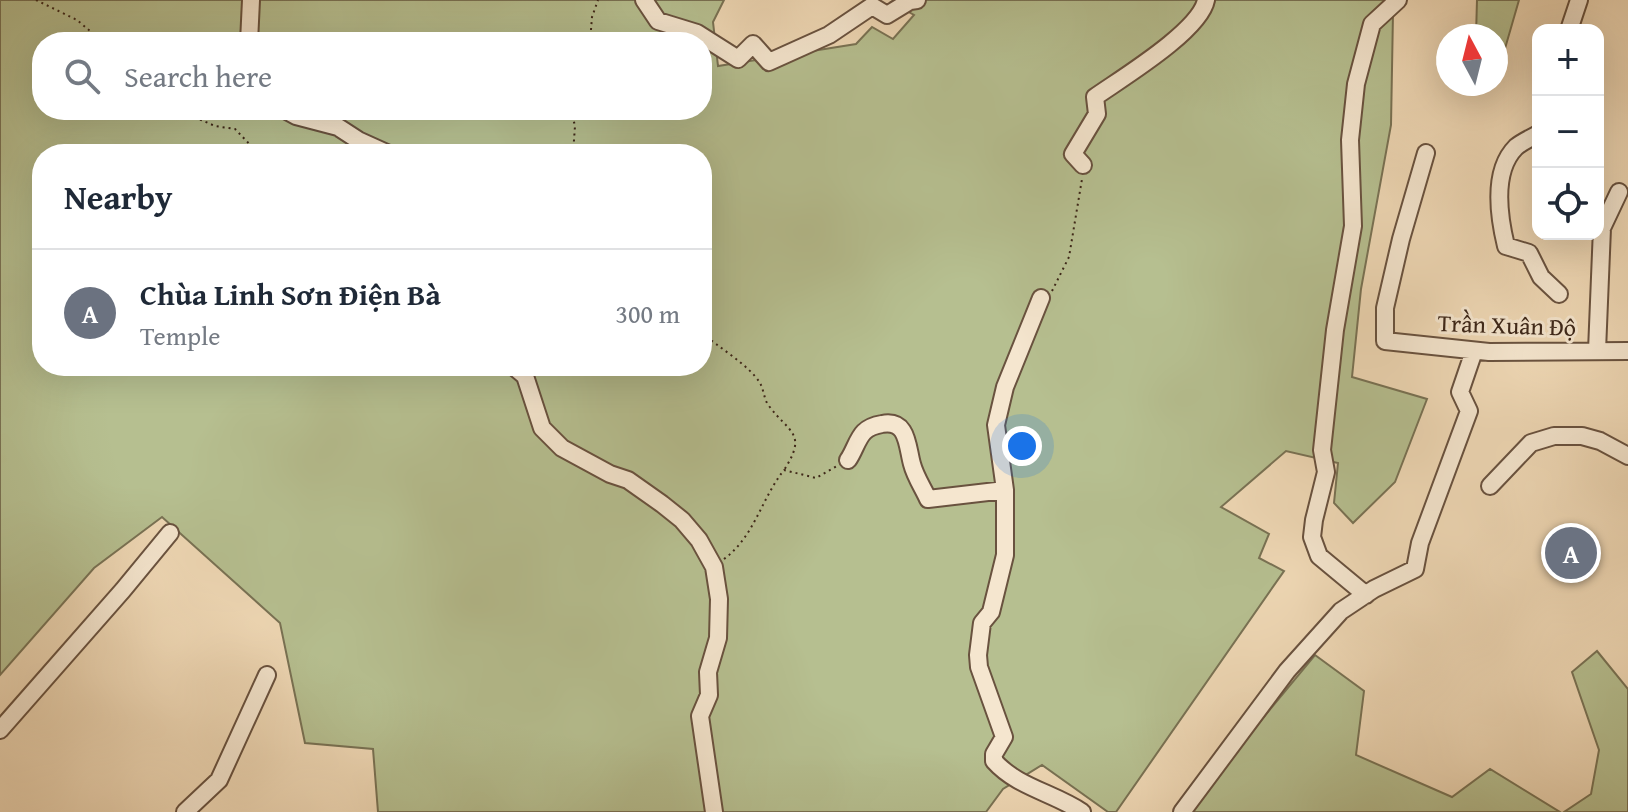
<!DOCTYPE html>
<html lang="en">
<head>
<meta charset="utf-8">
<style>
  :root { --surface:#fff; --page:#f2f2f3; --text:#1f2937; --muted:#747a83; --line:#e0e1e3; --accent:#111827 }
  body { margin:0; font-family:"Gentium Book Plus",serif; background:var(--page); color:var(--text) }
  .controls { position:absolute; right:24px; top:24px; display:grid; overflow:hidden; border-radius:16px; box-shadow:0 8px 32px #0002 }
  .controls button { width:72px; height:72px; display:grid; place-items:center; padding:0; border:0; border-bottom:2px solid var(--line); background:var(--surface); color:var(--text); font:40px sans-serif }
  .compass { position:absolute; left:1436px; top:24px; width:72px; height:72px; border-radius:50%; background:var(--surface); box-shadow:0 8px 32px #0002; rotate:353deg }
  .you { position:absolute; left:1022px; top:446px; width:28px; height:28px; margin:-20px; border:6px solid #fff; border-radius:50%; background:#1a73e8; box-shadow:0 0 0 12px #1a73e833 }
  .badge { display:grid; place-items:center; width:52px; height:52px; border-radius:50%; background:var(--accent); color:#fff; font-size:26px; font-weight:700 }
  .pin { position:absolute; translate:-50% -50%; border:4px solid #fff; box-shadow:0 2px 8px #0006 }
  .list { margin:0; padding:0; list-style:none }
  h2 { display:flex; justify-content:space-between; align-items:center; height:104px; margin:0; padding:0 32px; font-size:34px }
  h2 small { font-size:26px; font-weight:400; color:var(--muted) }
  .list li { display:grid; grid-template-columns:52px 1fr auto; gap:24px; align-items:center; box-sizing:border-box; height:128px; padding:0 32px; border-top:2px solid var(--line) }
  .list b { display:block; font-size:30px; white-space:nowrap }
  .list p { margin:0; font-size:26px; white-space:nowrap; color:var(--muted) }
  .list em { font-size:26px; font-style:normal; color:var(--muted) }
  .icon { flex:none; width:44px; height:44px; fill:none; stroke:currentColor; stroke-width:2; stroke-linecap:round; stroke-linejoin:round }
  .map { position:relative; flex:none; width:1628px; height:812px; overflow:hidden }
  .search { position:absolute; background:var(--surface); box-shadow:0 8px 32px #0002; left:32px; top:32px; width:680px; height:88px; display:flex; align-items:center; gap:20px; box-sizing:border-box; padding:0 28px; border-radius:32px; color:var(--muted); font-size:30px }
  .panel { position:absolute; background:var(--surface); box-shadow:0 8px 32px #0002; left:32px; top:144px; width:680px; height:232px; border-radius:32px }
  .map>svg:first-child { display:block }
  .green { fill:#b6bf90; stroke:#797254; stroke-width:2; fill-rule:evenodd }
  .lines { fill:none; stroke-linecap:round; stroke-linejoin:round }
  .minor-casing { stroke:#69523f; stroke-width:20 }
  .path { stroke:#3c2618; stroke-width:2; stroke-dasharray:2 4; stroke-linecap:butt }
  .minor { stroke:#f5e6cf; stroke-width:16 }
  .labels { text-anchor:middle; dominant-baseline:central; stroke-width:6; stroke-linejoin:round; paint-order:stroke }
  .street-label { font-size:24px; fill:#3c2618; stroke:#f5e6cf }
</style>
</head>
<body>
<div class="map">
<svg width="1628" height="812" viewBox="0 0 1628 812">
  <rect width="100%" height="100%" fill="#efd8b5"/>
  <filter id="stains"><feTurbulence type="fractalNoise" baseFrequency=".0025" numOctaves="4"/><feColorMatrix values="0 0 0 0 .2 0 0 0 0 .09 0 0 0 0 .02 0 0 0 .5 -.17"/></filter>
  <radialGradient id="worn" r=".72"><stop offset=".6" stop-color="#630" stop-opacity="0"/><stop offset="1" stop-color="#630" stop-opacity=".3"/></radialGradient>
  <path class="green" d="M0,0H724L713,22L718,66L856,44L872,27L893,39L914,15L891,2L894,0H1398L1393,13L1391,125L1361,289L1352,377L1427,399L1395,482L1353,523L1334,503L1338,463L1286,451L1221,507L1269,534L1259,558L1284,571L1116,812H1108L1042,765L1003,789L986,812H378L373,749L305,743L280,623L162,517L94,568L0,675ZM42,42H702V110H42ZM42,154H702V366H42Z
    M1477,0H1519L1504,52L1496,51V36H1476Z
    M1597,651L1628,689V812H1564L1591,794L1599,750L1572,672Z
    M1315,655L1364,691L1356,755L1452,797L1490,769L1560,812H1185Z"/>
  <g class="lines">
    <defs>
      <path id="minor" d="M644,0L658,21L697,33L738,59L753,44L769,62L829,35L872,6L887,15L910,1L917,0
        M1569,30L1579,0
        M249,42L251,0
        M285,110L296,116L338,127L358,140L389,154
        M1538,134C1531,138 1522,142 1516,147C1492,171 1499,217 1506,246L1529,253L1541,277L1559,294
        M1426,153L1401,239L1385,308V341L1489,352L1628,351
        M1083,165L1073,154L1097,114L1095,97C1122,78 1200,31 1206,0
        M1041,298L1005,387L996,425L1005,490V555L991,612L982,623L978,655L979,667L1004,737L994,754V761C1017,787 1054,793 1082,812
        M1597,351L1602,228L1619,192
        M513,366L525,376L542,428L562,448L610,474L628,480L662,504L682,520L699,540L714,567L719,599L718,638L708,672L709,695L700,716L714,812
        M848,460C854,452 857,439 864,432C868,428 876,425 882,424C908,419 907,446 912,464C915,476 923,488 928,499L1005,490
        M1490,486L1531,443L1554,436H1582L1600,441L1628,456
        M1366,595L1319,556L1312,537L1314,520L1326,472L1322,450L1335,330L1353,226L1350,140L1356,84L1372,24L1398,0
        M0,730L123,590L170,533
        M185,812L219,780L267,675
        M1182,812L1287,671L1341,611L1374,589L1415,569L1420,543L1469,411L1460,392L1474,351"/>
    </defs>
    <use href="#minor" class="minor-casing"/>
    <path class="path" d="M36,0L77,20L103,42
      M590,42L592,17L598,0
      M178,110L215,126L235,129L259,154
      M571,110L575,126L573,154
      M1052,291L1069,257L1082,179
      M702,333C718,347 749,365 760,383C764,390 764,400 769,406C789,433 808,433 784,470
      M724,559C755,536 761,499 784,470L816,478L837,466"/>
    <use href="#minor" class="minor"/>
  </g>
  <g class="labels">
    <g class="street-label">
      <text transform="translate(1507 325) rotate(2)">Trần Xuân Độ</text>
    </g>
  </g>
  <rect width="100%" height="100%" filter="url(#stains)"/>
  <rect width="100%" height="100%" fill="url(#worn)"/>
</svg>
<div class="controls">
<button>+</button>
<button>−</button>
<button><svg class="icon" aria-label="locate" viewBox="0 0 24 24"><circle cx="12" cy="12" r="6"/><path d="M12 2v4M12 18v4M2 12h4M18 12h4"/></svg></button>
</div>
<svg class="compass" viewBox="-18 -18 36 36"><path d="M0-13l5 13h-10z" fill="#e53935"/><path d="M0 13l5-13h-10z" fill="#747a83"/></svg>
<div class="you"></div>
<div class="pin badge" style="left:1571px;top:553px;background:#6b7280">A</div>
<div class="search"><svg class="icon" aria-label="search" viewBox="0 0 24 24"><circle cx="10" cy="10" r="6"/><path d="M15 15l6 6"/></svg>Search here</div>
<section class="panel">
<h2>Nearby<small></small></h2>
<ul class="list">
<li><span class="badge" style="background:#6b7280">A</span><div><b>Chùa Linh Sơn Điện Bà</b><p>Temple</p></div><em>300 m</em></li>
</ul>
</section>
</div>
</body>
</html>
